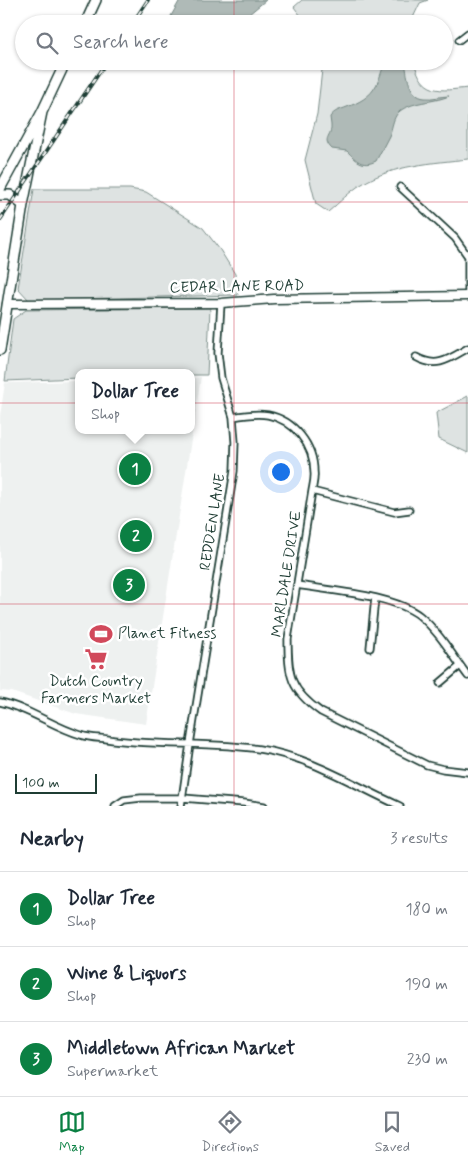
<!DOCTYPE html>
<html lang="en">
<head>
<meta charset="utf-8">
<style>
  :root { --surface:#fff; --page:#f6f6f7; --text:#1f2937; --muted:#747a83; --line:#e0e1e3; --accent:#0b8043 }
  body { margin:0; font-family:Mynerve,sans-serif; background:var(--page); color:var(--text) }
  .scale { position:absolute; left:15px; bottom:12px; width:82px; box-sizing:border-box; padding-left:5px; border:2px solid #1f3d34; border-top:0; font-size:14px; line-height:18px; white-space:nowrap; color:#1f3d34; -webkit-text-stroke:4px #fff; paint-order:stroke }
  .you { position:absolute; left:280px; top:471px; width:18px; height:18px; margin:-12px; border:4px solid #fff; border-radius:50%; background:#1a73e8; box-shadow:0 0 0 8px #1a73e833 }
  .badge { display:grid; place-items:center; width:32px; height:32px; border-radius:50%; background:var(--accent); color:#fff; font-size:16px; font-weight:700 }
  .pin { position:absolute; translate:-50% -50%; border:2px solid #fff; box-shadow:0 1px 5px #0006 }
  .popup { position:absolute; left:75px; top:369px; width:120px; height:65px; box-sizing:border-box; display:grid; place-content:center; border-radius:10px; background:var(--surface); filter:drop-shadow(0 1px 4px #0005); font-size:16px; white-space:nowrap; color:var(--muted) }
  .popup b { font-size:19px; color:var(--text) }
  .popup::after { content:''; position:absolute; left:50%; top:100%; margin-left:-10px; border:10px solid transparent; border-top-color:var(--surface) }
  .list { margin:0; padding:0; list-style:none }
  h2 { display:flex; justify-content:space-between; align-items:center; height:65px; margin:0; padding:0 20px; font-size:21px }
  h2 small { font-size:16px; font-weight:400; color:var(--muted) }
  .list li { display:grid; grid-template-columns:32px 1fr auto; gap:15px; align-items:center; box-sizing:border-box; height:75px; padding:0 20px; border-top:1px solid var(--line) }
  .list b { display:block; font-size:19px; white-space:nowrap }
  .list p { margin:0; font-size:16px; white-space:nowrap; color:var(--muted) }
  .list em { font-size:16px; font-style:normal; color:var(--muted) }
  .icon { flex:none; width:28px; height:28px; fill:none; stroke:currentColor; stroke-width:2; stroke-linecap:round; stroke-linejoin:round }
  .map { position:relative; flex:none; width:468px; height:806px; overflow:hidden }
  .search { position:absolute; background:var(--surface); box-shadow:0 1px 4px #0004; left:15px; right:15px; top:15px; height:55px; display:flex; align-items:center; gap:12px; box-sizing:border-box; padding:0 18px; border-radius:28px; color:var(--muted); font-size:19px }
  .sheet { height:290px; background:var(--surface) }
  nav { display:flex; justify-content:space-around; align-items:center; box-sizing:border-box; height:70px; border-top:1px solid var(--line); background:var(--surface); font-size:14px; color:var(--muted) }
  nav a { display:grid; justify-items:center; gap:2px }
  nav .on { color:var(--accent) }
  .map>svg:first-child { display:block }
  .built { fill:#eef1f0 }
  .green { fill:#dee3e2; stroke:#7e908b }
  .water { fill:#afbab7; stroke:#758883 }
  .lines { fill:none; stroke-linecap:round; stroke-linejoin:round }
  .street-casing { stroke:#1f3d34; stroke-width:9 }
  .secondary-casing { stroke:#1f3d34; stroke-width:11 }
  .primary-casing { stroke:#1f3d34; stroke-width:12 }
  .street { stroke:#fff; stroke-width:5.5 }
  .secondary { stroke:#fff; stroke-width:8 }
  .primary { stroke:#fff; stroke-width:9 }
  .rail-casing { stroke:#1f3d34; stroke-width:4 }
  .rail { stroke:#fff; stroke-width:2; stroke-dasharray:5.5; stroke-linecap:butt }
  .grid { fill:none; stroke:#d1495b; stroke-width:1; stroke-opacity:0.55 }
  .labels { text-anchor:middle; dominant-baseline:central; stroke-width:5; stroke-linejoin:round; paint-order:stroke }
  .street-label { font-size:15px; fill:#1f3d34; stroke:#fff }
  .poi-label { font-size:15px; fill:#1f3d34; stroke:#fff; text-anchor:start }
</style>
</head>
<body>
<div class="map">
<svg width="468" height="806" viewBox="0 0 468 806">
  <rect width="100%" height="100%" fill="#fff"/>
  <filter id="ink" filterUnits="userSpaceOnUse"><feTurbulence type="fractalNoise" baseFrequency=".02" numOctaves="2"/><feDisplacementMap in="SourceGraphic" scale="10" xChannelSelector="R" yChannelSelector="G"/><feConvolveMatrix kernelMatrix="1 2 1 2 8 2 1 2 1" color-interpolation-filters="sRGB"/></filter>
  <g filter="url(#ink)">
    <path class="built" d="M201,377L146,724L76,714L12,692L0,691V416L5,383L79,381V430H191V378Z"/>
    <path class="green" d="M302,0H428L420,3L410,24H307L294,7Z
      M323,61H414C422,95 439,91 468,88V159C433,163 393,165 362,184C350,191 339,203 328,212L316,204L305,160L317,114Z
      M34,189H130L146,192L203,228L220,250L235,274L238,295L29,300L18,288Z
      M210,308L207,375H191V373H79V378L5,381L13,319L26,310Z
      M468,396V453L439,439L436,413Z"/>
    <path class="water" d="M180,0H266L237,24H171V16Z
      M385,61H405C407,73 408,97 425,98C432,99 441,96 449,96C435,102 420,101 407,107C392,113 394,124 389,136C385,144 380,153 376,161C362,168 356,160 347,151L332,149C321,138 332,137 331,125C331,122 330,120 330,117C335,110 340,110 347,107C374,97 377,87 385,61Z"/>
    <g class="lines">
      <defs>
        <path id="street" d="M459,40L468,33
          M400,187L455,238L467,255
          M468,254V293
          M416,357C437,369 449,359 468,348
          M233,417C244,415 256,413 268,415C294,420 314,445 314,472C315,478 313,485 312,491L288,639C288,676 290,690 321,712L427,765L443,769L468,772
          M312,491L394,512L409,510
          M297,585C331,591 394,595 420,616C439,632 453,656 468,676
          M370,648L375,598
          M440,683L460,666
          M0,702C29,708 53,727 81,735C89,738 99,738 107,739C158,747 209,741 259,749C311,757 353,785 400,806
          M115,806L124,800L141,798H183L244,803L264,806
          M181,806L190,744L234,471L235,442L233,417L221,378L218,353L221,303"/>
        <path id="secondary" d="M7,304L221,303L274,299L468,296"/>
        <path id="primary" d="M85,24L96,0
          M0,189L42,112L66,61
          M0,195H10L23,205
          M0,350L23,205L42,112"/>
      </defs>
      <use href="#street" class="street-casing"/>
      <use href="#secondary" class="secondary-casing"/>
      <use href="#primary" class="primary-casing"/>
      <use href="#street" class="street"/>
      <use href="#secondary" class="secondary"/>
      <use href="#primary" class="primary"/>
      <defs>
        <path id="rail" d="M132,24L148,0
          M0,220L107,61"/>
      </defs>
      <use href="#rail" class="rail-casing"/>
      <use href="#rail" class="rail"/>
    </g>
  </g>
  <path class="grid" d="M234,0V24M234,61V806M0,202H468M0,403H468M0,604H468"/>
  <defs>
    <symbol id="stadium-bare" viewBox="-9 -9 18 18"><path d="M0-5a6.5 5 0 1 0 0 10a6.5 5 0 1 0 0-10ZM-3.5-1.8h7v3.6h-7Z" fill="#d1495b" stroke="#fff" stroke-width="2.5" paint-order="stroke"/></symbol>
    <symbol id="supermarket-bare" viewBox="-9 -9 18 18"><path d="M-6-5.5h2.5l.6 2H6L4.5 2H-2.5L-4.4-4H-6ZM-1.5 3.2a1.3 1.3 0 1 0 .1 0ZM3 3.2a1.3 1.3 0 1 0 .1 0Z" fill="#d1495b" stroke="#fff" stroke-width="2.5" paint-order="stroke"/></symbol>
  </defs>
  <g fill-rule="evenodd">
    <use href="#stadium-bare" x="85" y="618" width="32" height="32"/>
    <use href="#supermarket-bare" x="80" y="643" width="32" height="32"/>
  </g>
  <g class="labels">
    <g class="street-label">
      <text transform="translate(237 287) rotate(-1)">CEDAR LANE ROAD</text>
      <text transform="translate(213 522) rotate(-81)">REDDEN LANE</text>
      <text transform="translate(287 574) rotate(-81)">MARLDALE DRIVE</text>
    </g>
    <g class="poi-label">
      <text x="118" y="634">Planet Fitness</text>
      <text x="96" y="682" text-anchor="middle">Dutch Country<tspan x="96" dy="17">Farmers Market</tspan></text>
    </g>
  </g>
</svg>
<div class="scale">100 m</div>
<div class="you"></div>
<div class="pin badge" style="left:135px;top:469px">1</div>
<div class="popup"><b>Dollar Tree</b>Shop</div>
<div class="pin badge" style="left:136px;top:536px">2</div>
<div class="pin badge" style="left:129px;top:585px">3</div>
<div class="search"><svg class="icon" aria-label="search" viewBox="0 0 24 24"><circle cx="10" cy="10" r="6"/><path d="M15 15l6 6"/></svg>Search here</div>
</div>
<section class="sheet">
<h2>Nearby<small>3 results</small></h2>
<ul class="list">
<li><span class="badge">1</span><div><b>Dollar Tree</b><p>Shop</p></div><em>180 m</em></li>
<li><span class="badge">2</span><div><b>Wine &amp; Liquors</b><p>Shop</p></div><em>190 m</em></li>
<li><span class="badge">3</span><div><b>Middletown African Market</b><p>Supermarket</p></div><em>230 m</em></li>
</ul>
</section>
<nav>
<a class="on"><svg class="icon" aria-label="map" viewBox="0 0 24 24"><path d="M3 6l6-2 6 2 6-2v14l-6 2-6-2-6 2zM9 4v14M15 6v14"/></svg>Map</a>
<a><svg class="icon" aria-label="directions" viewBox="0 0 24 24"><path d="M12 3l9 9-9 9-9-9zM9 14v-3h6M13 9l2 2-2 2"/></svg>Directions</a>
<a><svg class="icon" aria-label="saved" viewBox="0 0 24 24"><path d="M7 4h10v16l-5-4-5 4z"/></svg>Saved</a>
</nav>
</body>
</html>
